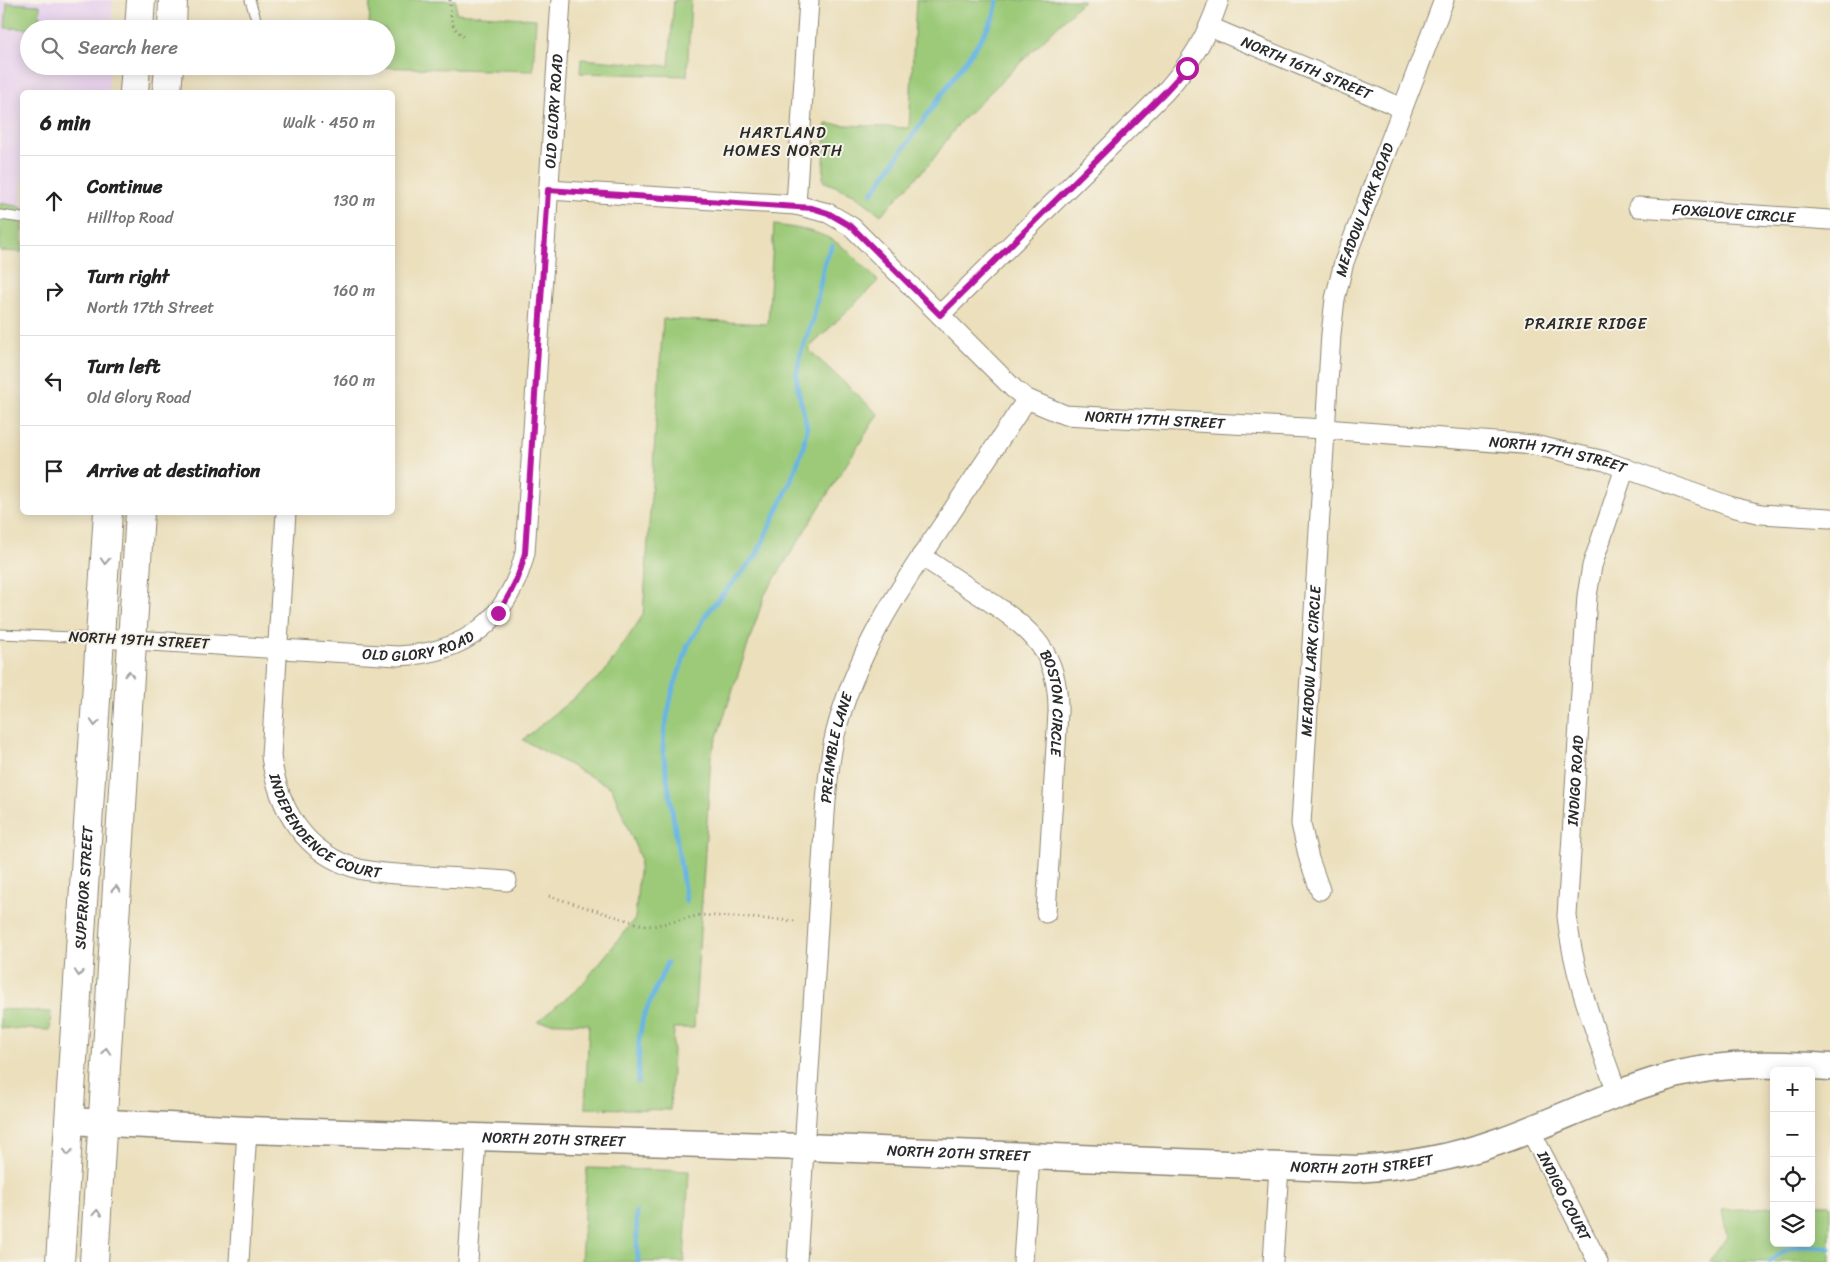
<!DOCTYPE html>
<html lang="en">
<head>
<meta charset="utf-8">
<style>
  :root { --surface:#fff; --page:#f2f2f2; --text:#222; --muted:#767676; --line:#e0e0e0 }
  body { margin:0; font-family:Sriracha,sans-serif; background:var(--page); color:var(--text) }
  .controls { position:absolute; right:15px; bottom:15px; display:grid; overflow:hidden; border-radius:8px; box-shadow:0 2px 12px #0003 }
  .controls button { width:45px; height:45px; display:grid; place-items:center; padding:0; border:0; border-bottom:1px solid var(--line); background:var(--surface); color:var(--text); font:25px sans-serif }
  .stop { position:absolute; width:15px; height:15px; margin:-11px; border:4px solid #b5179e; border-radius:50%; background:#fff }
  .stop.end { background:#b5179e; border-color:#fff; box-shadow:0 1px 5px #0008 }
  .list { margin:0; padding:0; list-style:none }
  h2 { display:flex; justify-content:space-between; align-items:center; height:65px; margin:0; padding:0 20px; font-size:21px }
  h2 small { font-size:16px; font-weight:400; color:var(--muted) }
  .list li { display:grid; grid-template-columns:32px 1fr auto; gap:15px; align-items:center; box-sizing:border-box; height:90px; padding:0 20px; border-top:1px solid var(--line) }
  .list b { display:block; font-size:19px; white-space:nowrap }
  .list p { margin:0; font-size:16px; white-space:nowrap; color:var(--muted) }
  .list em { font-size:16px; font-style:normal; color:var(--muted) }
  .icon { flex:none; width:28px; height:28px; fill:none; stroke:currentColor; stroke-width:2; stroke-linecap:round; stroke-linejoin:round }
  .map { position:relative; flex:none; width:1830px; height:1262px; overflow:hidden }
  .search { position:absolute; background:var(--surface); box-shadow:0 2px 12px #0003; left:20px; top:20px; width:375px; height:55px; display:flex; align-items:center; gap:12px; box-sizing:border-box; padding:0 18px; border-radius:28px; color:var(--muted); font-size:19px }
  .panel { position:absolute; background:var(--surface); box-shadow:0 2px 12px #0003; left:20px; top:90px; width:375px; height:425px; border-radius:8px }
  .map>svg:first-child { display:block }
  .built { fill:#e8d2ee }
  .green { fill:#9cca79; stroke:#647a52 }
  .lines { fill:none; stroke-linecap:round; stroke-linejoin:round }
  .stream { stroke:#69b5e2; stroke-width:5 }
  .lane-casing { stroke:#8b8574; stroke-width:11 }
  .street-casing { stroke:#8b8574; stroke-width:21 }
  .secondary-casing { stroke:#8b8574; stroke-width:29 }
  .primary-casing { stroke:#8b8574; stroke-width:30 }
  .path { stroke:#8b8574; stroke-width:3; stroke-dasharray:1 4; stroke-linecap:butt }
  .lane { stroke:#fff; stroke-width:9 }
  .street { stroke:#fff; stroke-width:19 }
  .secondary { stroke:#fff; stroke-width:26 }
  .primary { stroke:#fff; stroke-width:28 }
  .oneway { stroke:#a0a0a0 }
  .route { stroke:#b5179e; stroke-width:6 }
  .labels { text-anchor:middle; dominant-baseline:central; stroke-width:4; stroke-linejoin:round; paint-order:stroke }
  .street-label { font-size:15px; fill:#2b2b2b; stroke:#f7f3e8 }
  .neighbourhood-label { font-size:16px; letter-spacing:1px; fill:#2b2b2b; stroke:#f7f3e8 }
</style>
</head>
<body>
<div class="map">
<svg width="1830" height="1262" viewBox="0 0 1830 1262">
  <rect width="100%" height="100%" fill="#f7f3e8"/>
  <filter id="ink" filterUnits="userSpaceOnUse"><feTurbulence type="fractalNoise" baseFrequency=".02" numOctaves="2"/><feDisplacementMap in="SourceGraphic" scale="10" xChannelSelector="R" yChannelSelector="G"/><feConvolveMatrix kernelMatrix="1 2 1 2 8 2 1 2 1" color-interpolation-filters="sRGB"/></filter>
  <filter id="wash" filterUnits="userSpaceOnUse"><feTurbulence type="fractalNoise" baseFrequency=".0096" numOctaves="4" result="noise"/><feDisplacementMap in="SourceGraphic" scale="20" xChannelSelector="R" yChannelSelector="G"/><feGaussianBlur stdDeviation="1.12" result="paint"/><feColorMatrix in="noise" values="0 0 0 0 0 0 0 0 0 0 0 0 0 0 0 0 0 1.4 0 .05"/><feComposite in="paint" operator="in"/></filter>
  <g filter="url(#wash)">
    <rect width="100%" height="100%" fill="#ebdfbc"/>
    <path class="built" d="M0,0H113L112,29H29V66H110L108,92H22V207L0,203Z"/>
    <path class="green" d="M370,0H456V13L536,19L533,71L367,67L386,66V29H369Z
      M674,0H691L687,76L580,73L581,59L669,66Z
      M916,0H1084L959,123L931,162L881,215L854,194L823,181L826,124L909,128Z
      M7,3L40,5L39,29L5,28Z
      M0,203L22,207V252L0,251Z
      M774,225C832,232 838,240 878,281L808,349L878,414L765,594L711,755L694,1028H674L670,1110L585,1108L589,1024L537,1022L580,987L635,919L640,858L612,788L523,740L604,673L643,615L663,319L768,324Z
      M0,1009L51,1012L50,1030L0,1028Z
      M587,1168L689,1171L684,1262H581Z
      M1811,1205H1830V1262H1709L1727,1237L1722,1210L1774,1207V1243H1811Z"/>
    <g class="lines">
      <path class="stream" d="M872,193L981,39L994,16L997,1
        M686,901L663,751L664,732L672,693L688,645L710,609L756,556L791,481L803,448L807,427L797,385V372L801,351L813,320L825,260L832,246
        M638,1082L639,1039L643,1018L667,963
        M636,1212L638,1262
        M1769,1262C1786,1244 1807,1245 1830,1248"/>
    </g>
  </g>
  <g filter="url(#ink)">
    <g class="lines">
      <defs>
        <path id="lane" d="M250,0L257,22
          M0,215L22,218
          M0,634L97,638"/>
        <g id="street">
          <path id="s1" d="M1210,27L1402,108"/>
          <path id="s2" d="M548,190L796,205L828,213L852,227L1014,389L1027,399L1065,415L1325,429L1534,445L1605,461L1732,507L1761,514L1830,518"/>
          <path d="M796,205L809,0"/>
          <path id="s3" d="M1638,207L1830,220"/>
          <path d="M940,315L1165,92C1190,64 1207,37 1219,0"/>
          <path id="s4" d="M286,512L271,756C278,808 304,854 359,869C380,874 402,874 423,876C451,877 479,879 507,881"/>
          <path id="s5" d="M921,556C943,570 964,585 986,599C1032,630 1059,652 1058,712L1046,913"/>
          <path id="s6" d="M100,638L398,656C467,653 508,620 525,553L561,0"/>
          <path id="s7" d="M1320,890L1309,859L1301,824L1331,334L1335,299L1344,262L1444,0"/>
          <path id="s8" d="M1617,1093C1597,1035 1573,977 1567,916L1587,596L1592,566L1625,468"/>
          <path id="s9" d="M1530,1130L1598,1262"/>
          <path d="M239,1262L247,1130"/>
          <path d="M468,1262L476,1138"/>
          <path id="s10" d="M797,1262L825,814C827,787 829,761 835,735C854,658 896,593 940,529C969,486 998,443 1027,399"/>
          <path d="M1023,1262L1030,1156"/>
          <path d="M1273,1262L1279,1167"/>
        </g>
        <g id="secondary">
          <path id="s11" d="M69,1121L247,1130L804,1147L1356,1169C1404,1166 1452,1158 1497,1142C1558,1121 1615,1090 1679,1074C1728,1062 1779,1064 1830,1067"/>
        </g>
        <g id="primary">
          <path d="M139,29L141,0"/>
          <path d="M172,29L173,0"/>
          <path d="M134,92L136,66"/>
          <path d="M167,92L169,66"/>
          <path id="s12" d="M60,1262L108,512"/>
          <path d="M94,1262L140,512"/>
        </g>
      </defs>
      <use href="#lane" class="lane-casing"/>
      <use href="#street" class="street-casing"/>
      <use href="#secondary" class="secondary-casing"/>
      <use href="#primary" class="primary-casing"/>
      <path class="path" d="M450,0C451,18 449,27 466,38
        M549,896L643,925L653,926L701,915L798,921"/>
      <use href="#lane" class="lane"/>
      <use href="#street" class="street"/>
      <use href="#secondary" class="secondary"/>
      <use href="#primary" class="primary"/>
    </g>
    <defs><path id="oneway-chevron" d="M-2-3.5L2.5 0L-2 3.5" fill="none" stroke-width="1.6" stroke-linecap="round" stroke-linejoin="round" transform="scale(1.25)"/></defs>
    <g class="oneway">
      <use href="#oneway-chevron" transform="translate(105 561) rotate(93)"/>
      <use href="#oneway-chevron" transform="translate(129 674) rotate(-87)"/>
      <use href="#oneway-chevron" transform="translate(95 723) rotate(94)"/>
      <use href="#oneway-chevron" transform="translate(116 889) rotate(-87)"/>
      <use href="#oneway-chevron" transform="translate(79 973) rotate(94)"/>
      <use href="#oneway-chevron" transform="translate(106 1051) rotate(-87)"/>
      <use href="#oneway-chevron" transform="translate(68 1152) rotate(94)"/>
      <use href="#oneway-chevron" transform="translate(97 1213) rotate(-86)"/>
    </g>
  </g>
  <g class="lines" filter="url(#ink)">
    <path class="route" d="M498,613C511,594 520,576 525,553L548,190L812,208L828,213L852,227L940,315L1165,92L1187,68"/>
  </g>
  <g class="labels">
    <g class="street-label">
      <text stroke="none"><textPath href="#s1" startOffset="105">NORTH 16TH STREET</textPath></text>
      <text stroke="none"><textPath href="#s6" startOffset="919">OLD GLORY ROAD</textPath></text>
      <text stroke="none"><textPath href="#s7" startOffset="689">MEADOW LARK ROAD</textPath></text>
      <text stroke="none"><textPath href="#s3" startOffset="96">FOXGLOVE CIRCLE</textPath></text>
      <text stroke="none"><textPath href="#s2" startOffset="686">NORTH 17TH STREET</textPath></text>
      <text stroke="none"><textPath href="#s2" startOffset="1091">NORTH 17TH STREET</textPath></text>
      <text transform="translate(139 640) rotate(3)">NORTH 19TH STREET</text>
      <text stroke="none"><textPath href="#s6" startOffset="320">OLD GLORY ROAD</textPath></text>
      <text stroke="none"><textPath href="#s7" startOffset="232">MEADOW LARK CIRCLE</textPath></text>
      <text stroke="none"><textPath href="#s5" startOffset="210">BOSTON CIRCLE</textPath></text>
      <text stroke="none"><textPath href="#s10" startOffset="516">PREAMBLE LANE</textPath></text>
      <text stroke="none"><textPath href="#s8" startOffset="320">INDIGO ROAD</textPath></text>
      <text stroke="none"><textPath href="#s4" startOffset="341">INDEPENDENCE COURT</textPath></text>
      <text stroke="none"><textPath href="#s12" startOffset="375">SUPERIOR STREET</textPath></text>
      <text stroke="none"><textPath href="#s11" startOffset="485">NORTH 20TH STREET</textPath></text>
      <text stroke="none"><textPath href="#s11" startOffset="890">NORTH 20TH STREET</textPath></text>
      <text stroke="none"><textPath href="#s11" startOffset="1294">NORTH 20TH STREET</textPath></text>
      <text stroke="none"><textPath href="#s9" startOffset="74">INDIGO COURT</textPath></text>
    </g>
    <g class="neighbourhood-label">
      <text x="783" y="132">HARTLAND<tspan x="783" dy="18">HOMES NORTH</tspan></text>
      <text x="1586" y="323">PRAIRIE RIDGE</text>
    </g>
  </g>
</svg>
<div class="controls">
<button>+</button>
<button>−</button>
<button><svg class="icon" aria-label="locate" viewBox="0 0 24 24"><circle cx="12" cy="12" r="6"/><path d="M12 2v4M12 18v4M2 12h4M18 12h4"/></svg></button>
<button><svg class="icon" aria-label="layers" viewBox="0 0 24 24"><path d="M12 4l9 5-9 5-9-5zM3 14l9 5 9-5"/></svg></button>
</div>
<div class="stop" style="left:1187px;top:68px"></div>
<div class="stop end" style="left:498px;top:613px"></div>
<div class="search"><svg class="icon" aria-label="search" viewBox="0 0 24 24"><circle cx="10" cy="10" r="6"/><path d="M15 15l6 6"/></svg>Search here</div>
<section class="panel">
<h2>6 min<small>Walk · 450 m</small></h2>
<ul class="list">
<li><svg class="icon" aria-label="ahead" viewBox="0 0 24 24"><path d="M12 20V5M6 11l6-6 6 6"/></svg><div><b>Continue</b><p>Hilltop Road</p></div><em>130 m</em></li>
<li><svg class="icon" aria-label="right" viewBox="0 0 24 24"><path d="M7 20v-9h11M14 6l5 5-5 5"/></svg><div><b>Turn right</b><p>North 17th Street</p></div><em>160 m</em></li>
<li><svg class="icon" aria-label="left" viewBox="0 0 24 24"><path d="M17 20v-9H6M10 6l-5 5 5 5"/></svg><div><b>Turn left</b><p>Old Glory Road</p></div><em>160 m</em></li>
<li><svg class="icon" aria-label="arrive" viewBox="0 0 24 24"><path d="M6 21V4h12l-3 4 3 4H6"/></svg><div><b>Arrive at destination</b></div></li>
</ul>
</section>
</div>
</body>
</html>
